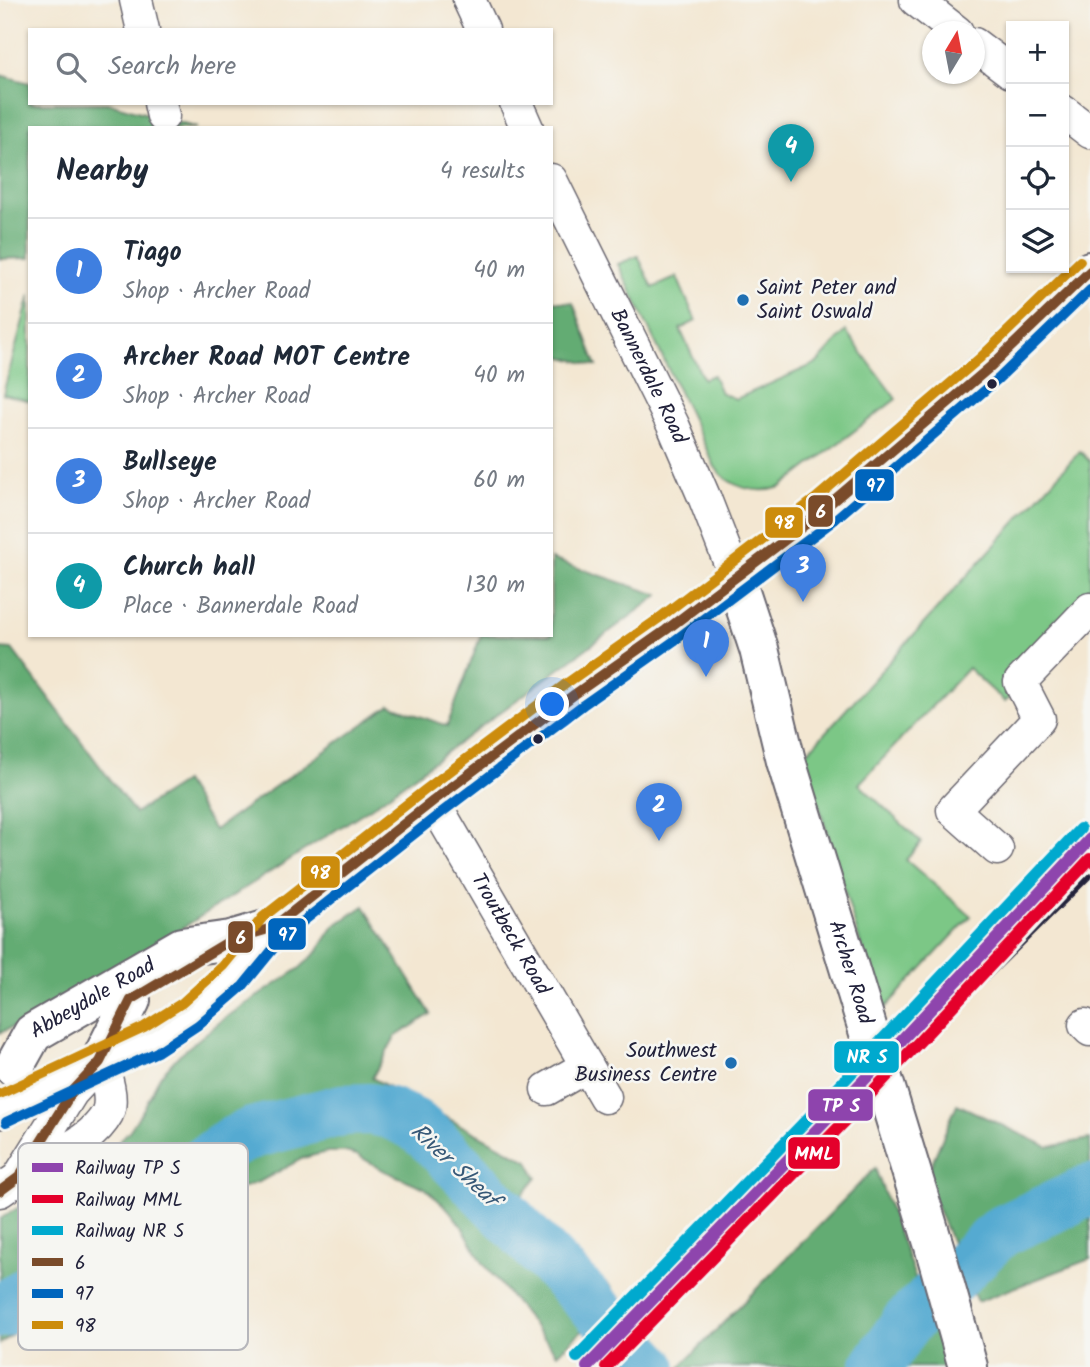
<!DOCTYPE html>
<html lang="en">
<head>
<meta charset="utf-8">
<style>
  :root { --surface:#fff; --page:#f2f2f3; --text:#1f2937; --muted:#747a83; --line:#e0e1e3; --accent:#db2777 }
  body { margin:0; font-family:Kalam,sans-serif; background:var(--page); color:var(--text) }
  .controls { position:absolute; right:21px; top:21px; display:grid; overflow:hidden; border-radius:0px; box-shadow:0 2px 5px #0004 }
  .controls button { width:63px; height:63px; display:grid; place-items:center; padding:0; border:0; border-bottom:2px solid var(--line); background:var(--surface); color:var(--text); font:35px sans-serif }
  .compass { position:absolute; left:922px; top:21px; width:63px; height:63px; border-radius:50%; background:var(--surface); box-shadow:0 2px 5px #0004; rotate:10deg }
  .you { position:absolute; left:553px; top:705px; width:24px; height:24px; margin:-18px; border:5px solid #fff; border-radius:50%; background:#1a73e8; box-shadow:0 0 0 10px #1a73e833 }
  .badge { display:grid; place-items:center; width:46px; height:46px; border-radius:50%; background:var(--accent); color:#fff; font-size:23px; font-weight:700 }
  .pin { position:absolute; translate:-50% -58px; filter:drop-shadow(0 2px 4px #0008) }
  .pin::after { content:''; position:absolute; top:37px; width:24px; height:21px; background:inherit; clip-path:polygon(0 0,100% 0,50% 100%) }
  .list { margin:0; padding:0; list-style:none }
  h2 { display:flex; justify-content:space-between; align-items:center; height:91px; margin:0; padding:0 28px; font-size:30px }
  h2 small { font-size:23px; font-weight:400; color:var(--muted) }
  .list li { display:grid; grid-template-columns:46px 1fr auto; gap:21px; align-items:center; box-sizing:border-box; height:105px; padding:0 28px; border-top:2px solid var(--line) }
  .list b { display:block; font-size:26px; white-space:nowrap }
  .list p { margin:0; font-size:23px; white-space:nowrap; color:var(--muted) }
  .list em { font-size:23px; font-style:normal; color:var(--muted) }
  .icon { flex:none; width:38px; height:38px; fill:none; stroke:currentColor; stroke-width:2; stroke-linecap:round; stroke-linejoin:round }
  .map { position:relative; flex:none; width:1090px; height:1367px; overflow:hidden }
  .search { position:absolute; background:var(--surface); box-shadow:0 2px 5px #0004; left:28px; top:28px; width:525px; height:77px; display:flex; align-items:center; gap:18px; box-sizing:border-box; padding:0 24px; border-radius:0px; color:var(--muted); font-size:26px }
  .panel { position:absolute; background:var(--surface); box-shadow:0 2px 5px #0004; left:28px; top:126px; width:525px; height:511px; border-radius:0px }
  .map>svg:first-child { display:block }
  .green { fill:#7bc786; stroke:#4e7460; stroke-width:2 }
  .forest { fill:#64ac73; stroke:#436757; stroke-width:2 }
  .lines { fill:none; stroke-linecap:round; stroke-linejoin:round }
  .river { stroke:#55aad1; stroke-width:52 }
  .street-casing { stroke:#6b6770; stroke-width:35 }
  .secondary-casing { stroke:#6b6770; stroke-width:42 }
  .primary-casing { stroke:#6b6770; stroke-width:42 }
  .street { stroke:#fff; stroke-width:32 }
  .secondary { stroke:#fff; stroke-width:38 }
  .primary { stroke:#fff; stroke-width:38 }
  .rail { stroke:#22223b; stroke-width:5 }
  .bus-1-casing { stroke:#f6f6f2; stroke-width:16 }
  .bus-2-casing { stroke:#f6f6f2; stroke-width:16 }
  .bus-3-casing { stroke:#f6f6f2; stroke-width:16 }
  .bus-1 { stroke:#7a4b2a; stroke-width:10 }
  .bus-2 { stroke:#0065bd; stroke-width:10 }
  .bus-3 { stroke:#cc8c0c; stroke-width:10 }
  .rail-1-casing { stroke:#f6f6f2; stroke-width:18 }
  .rail-2-casing { stroke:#f6f6f2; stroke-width:18 }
  .rail-3-casing { stroke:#f6f6f2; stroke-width:18 }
  .rail-1 { stroke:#8e44ad; stroke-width:12 }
  .rail-2 { stroke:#e4002b; stroke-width:12 }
  .rail-3 { stroke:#00a9ce; stroke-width:12 }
  .poi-dot { fill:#1f6fb2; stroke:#f6f6f2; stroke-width:2.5 }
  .bus-dot { fill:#22223b; stroke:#f6f6f2; stroke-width:2.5 }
  .labels { text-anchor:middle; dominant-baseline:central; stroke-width:5; stroke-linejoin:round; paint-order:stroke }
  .poi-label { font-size:21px; fill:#22223b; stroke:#f6f6f2; text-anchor:start }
  .street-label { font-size:21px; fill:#22223b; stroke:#f6f6f2 }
  .water-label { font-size:23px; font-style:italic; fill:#365877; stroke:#f6f6f2 }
  .key { fill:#f6f6f2; stroke:#b6b6bb; stroke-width:2 }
  .key-label { font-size:19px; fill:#22223b }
  .line-badge { stroke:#f6f6f2; stroke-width:2.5 }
  .badge-label { font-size:19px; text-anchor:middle; font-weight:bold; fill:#fff }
</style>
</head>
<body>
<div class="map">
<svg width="1090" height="1367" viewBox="0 0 1090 1367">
  <rect width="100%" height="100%" fill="#f6f6f2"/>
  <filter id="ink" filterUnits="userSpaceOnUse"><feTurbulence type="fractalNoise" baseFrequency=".0143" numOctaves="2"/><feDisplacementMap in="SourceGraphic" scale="14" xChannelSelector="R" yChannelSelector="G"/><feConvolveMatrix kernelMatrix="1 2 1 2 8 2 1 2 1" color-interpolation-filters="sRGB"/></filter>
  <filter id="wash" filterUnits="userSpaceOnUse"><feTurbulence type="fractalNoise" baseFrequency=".00686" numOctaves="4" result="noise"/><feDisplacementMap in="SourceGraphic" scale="28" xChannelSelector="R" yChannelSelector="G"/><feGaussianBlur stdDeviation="1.57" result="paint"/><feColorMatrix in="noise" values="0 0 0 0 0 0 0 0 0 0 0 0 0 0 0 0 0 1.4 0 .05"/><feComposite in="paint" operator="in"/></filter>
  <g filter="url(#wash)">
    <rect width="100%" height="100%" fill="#f3e7d2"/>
    <path class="green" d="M638,256L653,288L677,277L696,321L680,329L703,379L713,375L721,393L736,399L817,363L846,331L896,399L781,487C758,495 729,488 715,467L618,264Z
      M30,295V401L3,394Z
      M1080,451L1090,462V611L1005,702L968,668L859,784L921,842L906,860L971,916L881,1012L804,756Z"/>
    <path class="forest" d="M0,75L30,83V103H109L197,128H30V258L0,259Z
      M551,301L573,303L597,366L551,354Z
      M551,559L659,595L372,807L65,1003L0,1033V648L12,649L135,813L184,782L214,830L390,705L447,726L481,635H551Z
      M364,906L431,1014L395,1037L372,1078L528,1161L537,1178L522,1196L500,1216L490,1221L487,1227L508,1244L514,1242L525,1257L561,1282C579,1285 591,1270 608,1284C613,1288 615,1293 615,1300L557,1354L483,1263L463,1228L449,1210L425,1188L385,1171L357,1155L345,1152H327L303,1158L261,1181L226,1194L204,1207L169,1215L155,1221L0,1344V1219L112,1149L130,1130L144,1108L160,1076L179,1055L225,1018L300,968L317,952L334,926Z
      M957,1104L1048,1147L1090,1139V1259L977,1302L925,1179Z
      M875,1168L948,1367H680Z"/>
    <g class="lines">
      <path class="river" d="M0,1312L229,1144L252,1133L342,1110L370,1109L390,1113L414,1124L434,1141L592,1304L651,1367
        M876,1367L907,1322L1000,1232L1090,1190"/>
    </g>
  </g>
  <g filter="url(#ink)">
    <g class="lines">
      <defs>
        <g id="street">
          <path d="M136,0L143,30"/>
          <path d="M469,0L483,30"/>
          <path d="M916,0L957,32"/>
          <path d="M974,44L1011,72"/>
          <path d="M160,103L163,116"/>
          <path d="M516,103L527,128"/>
          <path d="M1064,112L1090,132"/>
          <path id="s1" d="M551,180L673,425L705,499L735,576"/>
          <path id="s2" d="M433,801L605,1097"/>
          <path d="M997,849L953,810L1039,719L1020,682L1090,609"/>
          <path d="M1085,1025L1090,1030"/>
          <path d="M547,1089L587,1066"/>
          <path d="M0,1191C14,1181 27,1172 42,1164C64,1151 94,1138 107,1114C114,1100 106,1075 100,1062L72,1092L19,1177"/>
        </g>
        <g id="secondary">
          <path id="s3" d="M735,576L759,649L786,761L934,1246L968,1367"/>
        </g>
        <g id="primary">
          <path d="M100,1062L131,1000"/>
          <path id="s4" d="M14,1067L33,1033L182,947L231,940L272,928"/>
          <path d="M0,1109L151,1039L190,1014L233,976L272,928L433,801L575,694L666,630L824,510L989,368L1090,271"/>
        </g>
      </defs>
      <use href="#street" class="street-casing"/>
      <use href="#secondary" class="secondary-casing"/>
      <use href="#primary" class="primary-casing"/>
      <use href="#street" class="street"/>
      <use href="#secondary" class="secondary"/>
      <use href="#primary" class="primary"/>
      <path class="rail" d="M952,1013L1090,876"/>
      <defs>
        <path id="bus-1" d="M0,1191L19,1177L72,1092L100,1062L131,1000L231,940L272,928L433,801L575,694L666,630L806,524L989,368L1090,271"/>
        <path id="bus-2" d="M6,1122L157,1052L198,1025L243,986L282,938L442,812L583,705L674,641L833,521L998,379L1090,290"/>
        <path id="bus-3" d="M0,1094L144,1027L182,1003L223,966L263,917L425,790L567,683L658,619L815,499L980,358L1080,261"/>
      </defs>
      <use href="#bus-1" class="bus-1-casing"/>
      <use href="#bus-2" class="bus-2-casing"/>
      <use href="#bus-3" class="bus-3-casing"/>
      <use href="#bus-1" class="bus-1"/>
      <use href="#bus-2" class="bus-2"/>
      <use href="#bus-3" class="bus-3"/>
      <defs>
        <path id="rail-1" d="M587,1367L835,1111L1090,839"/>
        <path id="rail-2" d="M606,1367L845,1121L1090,859"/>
        <path id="rail-3" d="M577,1357L825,1101L1080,829"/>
      </defs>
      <use href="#rail-1" class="rail-1-casing"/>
      <use href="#rail-2" class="rail-2-casing"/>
      <use href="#rail-3" class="rail-3-casing"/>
      <use href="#rail-1" class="rail-1"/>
      <use href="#rail-2" class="rail-2"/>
      <use href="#rail-3" class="rail-3"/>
    </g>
  </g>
  <g class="poi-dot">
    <circle cx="743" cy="300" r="7"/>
    <circle cx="731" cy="1063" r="7"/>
  </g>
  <g class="bus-dot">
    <circle cx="992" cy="384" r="6"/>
    <circle cx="538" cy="739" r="6"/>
  </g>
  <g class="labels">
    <g class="poi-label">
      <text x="757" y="288">Saint Peter and<tspan x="757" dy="24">Saint Oswald</tspan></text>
      <text x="717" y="1051" text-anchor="end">Southwest<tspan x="717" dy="24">Business Centre</tspan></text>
    </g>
    <g class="street-label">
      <text stroke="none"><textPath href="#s1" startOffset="219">Bannerdale Road</textPath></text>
      <text stroke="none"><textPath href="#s2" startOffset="154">Troutbeck Road</textPath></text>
      <text stroke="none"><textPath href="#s3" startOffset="413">Archer Road</textPath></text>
      <text stroke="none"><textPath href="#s4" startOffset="108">Abbeydale Road</textPath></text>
    </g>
    <g class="water-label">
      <text transform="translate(454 1166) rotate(43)">River Sheaf</text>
    </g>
  </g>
  <rect x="18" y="1143" width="230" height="207" rx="10" class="key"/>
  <rect x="32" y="1163" width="31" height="9" fill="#8e44ad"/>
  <rect x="32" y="1195" width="31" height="8" fill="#e4002b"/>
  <rect x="32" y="1226" width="31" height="9" fill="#00a9ce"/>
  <rect x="32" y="1258" width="31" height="8" fill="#7a4b2a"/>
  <rect x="32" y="1289" width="31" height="9" fill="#0065bd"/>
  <rect x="32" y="1321" width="31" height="8" fill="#cc8c0c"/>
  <g class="key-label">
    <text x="75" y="1174">Railway TP S</text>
    <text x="75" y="1206">Railway MML</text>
    <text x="75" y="1237">Railway NR S</text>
    <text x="75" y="1269">6</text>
    <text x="75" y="1300">97</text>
    <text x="75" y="1332">98</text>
  </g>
  <g class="line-badge">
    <rect x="854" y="468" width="41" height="34" rx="7" fill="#0065bd"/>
    <rect x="807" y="494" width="27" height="34" rx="7" fill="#7a4b2a"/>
    <rect x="764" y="506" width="40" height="33" rx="7" fill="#cc8c0c"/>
    <rect x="300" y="855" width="41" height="34" rx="7" fill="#cc8c0c"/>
    <rect x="267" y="917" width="40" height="34" rx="7" fill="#0065bd"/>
    <rect x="227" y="920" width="27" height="34" rx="7" fill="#7a4b2a"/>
    <rect x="833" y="1040" width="67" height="34" rx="7" fill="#00a9ce"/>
    <rect x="807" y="1088" width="67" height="34" rx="7" fill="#8e44ad"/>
    <rect x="787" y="1136" width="54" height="34" rx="7" fill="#e4002b"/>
  </g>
  <g class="badge-label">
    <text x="875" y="492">97</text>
    <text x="821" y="518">6</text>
    <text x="784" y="529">98</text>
    <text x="320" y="879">98</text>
    <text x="287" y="941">97</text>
    <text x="241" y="944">6</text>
    <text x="867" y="1063">NR S</text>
    <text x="841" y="1112">TP S</text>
    <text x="814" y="1160">MML</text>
  </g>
</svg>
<div class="controls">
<button>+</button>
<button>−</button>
<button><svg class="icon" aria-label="locate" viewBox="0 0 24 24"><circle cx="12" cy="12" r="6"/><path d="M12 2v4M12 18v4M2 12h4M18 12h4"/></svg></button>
<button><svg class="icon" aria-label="layers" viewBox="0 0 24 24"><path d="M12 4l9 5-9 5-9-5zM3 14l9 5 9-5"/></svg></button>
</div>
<svg class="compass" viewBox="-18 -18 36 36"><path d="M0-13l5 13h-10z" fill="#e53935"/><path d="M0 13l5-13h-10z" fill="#747a83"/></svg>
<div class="you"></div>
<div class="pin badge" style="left:706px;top:677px;background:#3f7fe0">1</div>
<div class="pin badge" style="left:659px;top:841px;background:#3f7fe0">2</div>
<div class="pin badge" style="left:803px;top:602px;background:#3f7fe0">3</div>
<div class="pin badge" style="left:791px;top:182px;background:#0f9aa8">4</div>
<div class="search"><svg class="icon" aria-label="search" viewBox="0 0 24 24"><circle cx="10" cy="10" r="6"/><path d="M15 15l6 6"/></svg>Search here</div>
<section class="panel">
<h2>Nearby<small>4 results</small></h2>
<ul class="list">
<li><span class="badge" style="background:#3f7fe0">1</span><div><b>Tiago</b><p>Shop · Archer Road</p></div><em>40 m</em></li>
<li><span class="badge" style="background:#3f7fe0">2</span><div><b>Archer Road MOT Centre</b><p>Shop · Archer Road</p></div><em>40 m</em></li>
<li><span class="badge" style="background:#3f7fe0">3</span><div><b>Bullseye</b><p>Shop · Archer Road</p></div><em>60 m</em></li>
<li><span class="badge" style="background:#0f9aa8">4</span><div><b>Church hall</b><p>Place · Bannerdale Road</p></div><em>130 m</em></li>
</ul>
</section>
</div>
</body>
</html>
